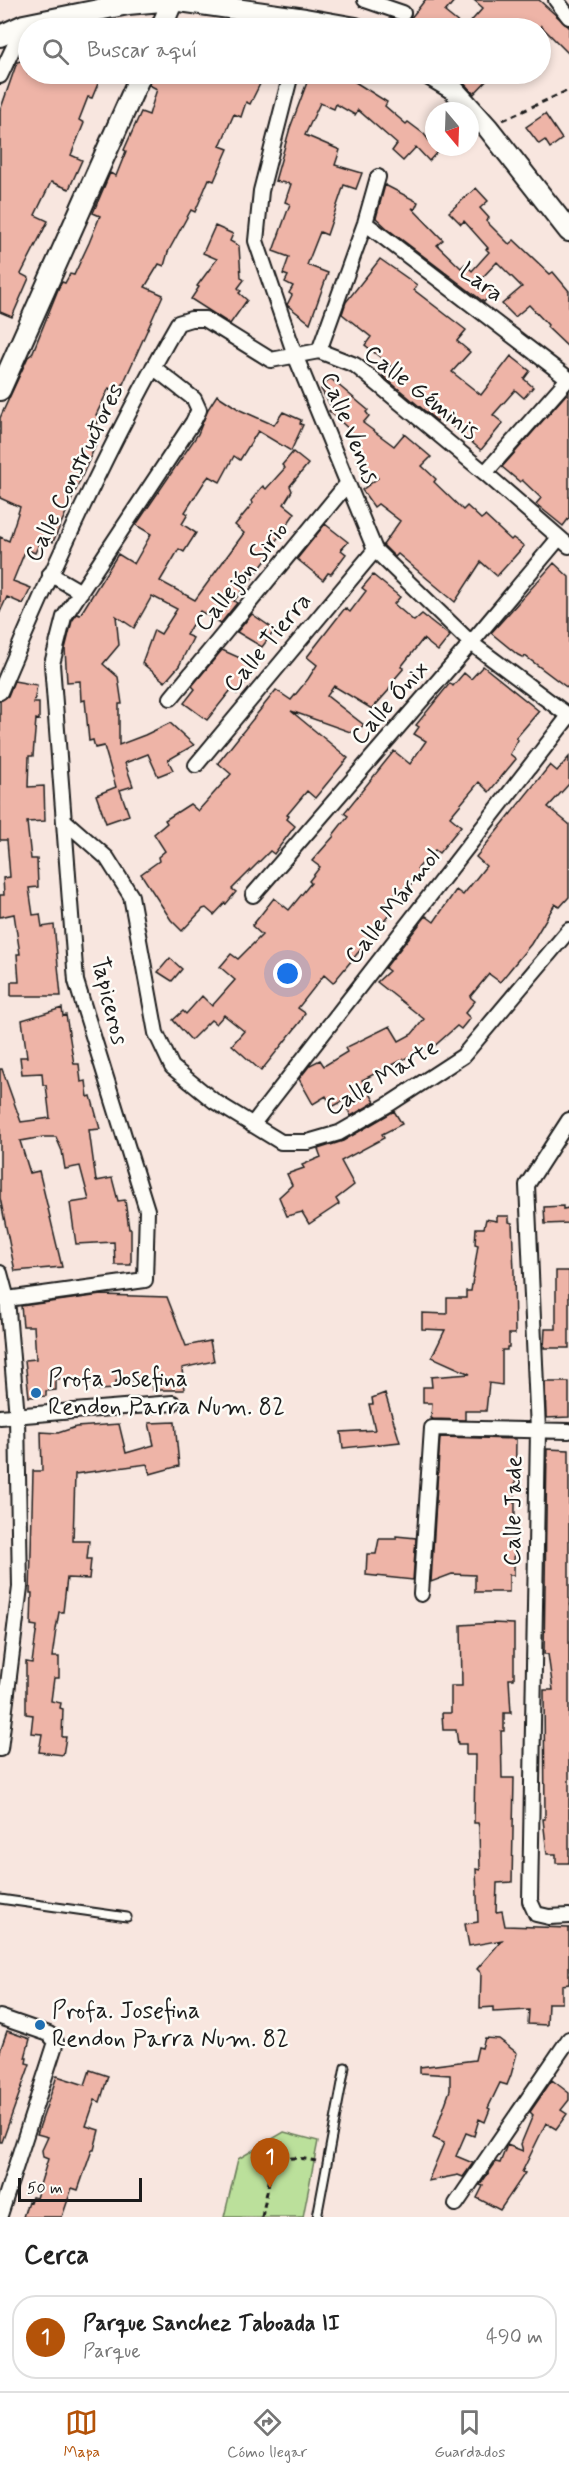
<!DOCTYPE html>
<html lang="es">
<head>
<meta charset="utf-8">
<style>
  :root { --surface:#fff; --page:#f2f2f2; --text:#222; --muted:#767676; --line:#e0e0e0; --accent:#b45309 }
  body { margin:0; font-family:Mynerve,sans-serif; background:var(--page); color:var(--text) }
  .compass { position:absolute; left:425px; top:102px; width:54px; height:54px; border-radius:50%; background:var(--surface); box-shadow:0 3px 9px #0003; rotate:161deg }
  .scale { position:absolute; left:18px; bottom:15px; width:124px; box-sizing:border-box; padding-left:6px; border:3px solid #1c1c1c; border-top:0; font-size:16px; line-height:21px; white-space:nowrap; color:#1c1c1c; -webkit-text-stroke:4px #fdfcf7; paint-order:stroke }
  .you { position:absolute; left:288px; top:974px; width:21px; height:21px; margin:-15px; border:4px solid #fff; border-radius:50%; background:#1a73e8; box-shadow:0 0 0 9px #1a73e833 }
  .badge { display:grid; place-items:center; width:39px; height:39px; border-radius:50%; background:var(--accent); color:#fff; font-size:20px; font-weight:700 }
  .pin { position:absolute; translate:-50% -50px; filter:drop-shadow(0 2px 3px #0008) }
  .pin::after { content:''; position:absolute; top:32px; width:21px; height:18px; background:inherit; clip-path:polygon(0 0,100% 0,50% 100%) }
  .list { margin:0; padding:0; list-style:none }
  h2 { display:flex; justify-content:space-between; align-items:center; height:78px; margin:0; padding:0 24px; font-size:26px }
  h2 small { font-size:20px; font-weight:400; color:var(--muted) }
  .list li { display:grid; grid-template-columns:39px 1fr auto; gap:18px; align-items:center; box-sizing:border-box; height:84px; margin:0 12px 12px; padding:0 12px; border:2px solid var(--line); border-radius:24px }
  .list b { display:block; font-size:22px; white-space:nowrap }
  .list p { margin:0; font-size:20px; white-space:nowrap; color:var(--muted) }
  .list em { font-size:20px; font-style:normal; color:var(--muted) }
  .icon { flex:none; width:33px; height:33px; fill:none; stroke:currentColor; stroke-width:2; stroke-linecap:round; stroke-linejoin:round }
  .map { position:relative; flex:none; width:569px; height:2217px; overflow:hidden }
  .search { position:absolute; background:var(--surface); box-shadow:0 3px 9px #0003; left:18px; right:18px; top:18px; height:66px; display:flex; align-items:center; gap:15px; box-sizing:border-box; padding:0 21px; border-radius:33px; color:var(--muted); font-size:22px }
  .sheet { height:174px; background:var(--surface) }
  nav { display:flex; justify-content:space-around; align-items:center; box-sizing:border-box; height:84px; border-top:2px solid var(--line); background:var(--surface); font-size:16px; color:var(--muted) }
  nav a { display:grid; justify-items:center; gap:3px }
  nav .on { color:var(--accent) }
  .map>svg:first-child { display:block }
  .green { fill:#bbe09b; stroke:#6c7e5c; stroke-width:1.5 }
  .building { fill:#eeb4a7; stroke:#1c1c1c; stroke-width:1.5 }
  .lines { fill:none; stroke-linecap:round; stroke-linejoin:round }
  .lane-casing { stroke:#1c1c1c; stroke-width:11 }
  .street-casing { stroke:#1c1c1c; stroke-width:18 }
  .secondary-casing { stroke:#1c1c1c; stroke-width:24 }
  .path { stroke:#1c1c1c; stroke-width:3; stroke-dasharray:6 4.5; stroke-linecap:butt }
  .lane { stroke:#fdfcf7; stroke-width:7 }
  .street { stroke:#fdfcf7; stroke-width:14 }
  .secondary { stroke:#fdfcf7; stroke-width:20 }
  .poi-dot { fill:#1f6fb2; stroke:#fdfcf7; stroke-width:2 }
  .labels { text-anchor:middle; dominant-baseline:central; stroke-width:5; stroke-linejoin:round; paint-order:stroke }
  .street-label { font-size:24px; fill:#1c1c1c; stroke:#fdfcf7 }
  .poi-label { font-size:24px; fill:#1c1c1c; stroke:#fdfcf7; text-anchor:start }
</style>
</head>
<body>
<div class="map">
<svg width="569" height="2217" viewBox="0 0 569 2217">
  <rect width="100%" height="100%" fill="#f8e6df"/>
  <filter id="ink" filterUnits="userSpaceOnUse"><feTurbulence type="fractalNoise" baseFrequency=".0167" numOctaves="2"/><feDisplacementMap in="SourceGraphic" scale="12" xChannelSelector="R" yChannelSelector="G"/><feConvolveMatrix kernelMatrix="1 2 1 2 8 2 1 2 1" color-interpolation-filters="sRGB"/></filter>
  <g filter="url(#ink)">
    <path class="green" d="M284,2132L318,2141L303,2217H224L238,2159Z"/>
    <path class="building" d="M425,0H455L445,12L465,28L483,8L474,0H539L569,27V54L541,26V28H403Z
      M28,59V74H102L92,98L88,97L79,120L84,123L71,155L82,160L69,189L51,182L35,215L48,221L21,274L29,278L12,317L0,312V111L17,62Z
      M153,74H233L260,84L250,104L246,102L241,117L234,114L220,146L228,149L214,181L209,179L195,212L191,210L168,252L164,266L159,264L145,287L163,295L119,393L109,388L96,415L99,417L96,423H98L91,439L97,442L53,542L42,537L35,553L26,549L13,581L31,588L23,604L7,597L0,612V537L9,541L20,507L0,498V418L28,357L32,354L59,287L62,282L65,283L70,274L74,275L89,243L100,216L93,213L110,173L116,176L126,151L124,150L141,112L149,115L157,89L149,85Z
      M465,74H493L474,94L460,79Z
      M344,75L387,102L385,106L406,124L408,122L424,134L434,147L439,150L429,161L416,147L403,161L392,151L397,144L358,110L355,115L336,104L334,109L320,103L305,135L340,150L335,165L362,173L356,189L344,185L327,235L320,232L307,265L328,273L310,323L287,305L292,295L289,293L293,286L285,282L288,276L283,274L289,257L273,251L290,204L285,202L291,184L275,181L290,128L309,77Z
      M545,114L562,139L550,148L545,140L539,144L526,127Z
      M385,185L418,202L415,209L412,208L443,240L437,245L461,268L465,264L472,271L489,252L486,249L488,248L464,221L461,224L449,212L476,188L488,201L480,208L489,218L486,221L509,244L514,240L550,274L553,272L569,291V348L547,327L548,325L529,305L515,317L502,304L522,287L497,262L480,280L492,293L484,302L389,230L376,218Z
      M215,226L233,234L230,241L239,246L241,277L244,280L238,288L241,291L239,293L247,300L230,324L191,299L199,287L197,286L217,259L203,253Z
      M380,259L417,285L414,290L466,330L457,341L470,352L452,372L481,395L511,356L530,371L524,379L533,387L524,398L515,390L493,415L503,423L481,450L441,417L437,421L383,376L391,366L365,345L371,337L342,314L346,302Z
      M330,378L368,410L366,412L369,416L363,423L394,446L404,434L431,457L422,466L436,479L434,482L463,510L467,506L481,519L485,516L511,540L513,538L524,546L497,576L481,562L455,602L398,554L395,557L383,545L400,521L378,504L374,507L362,490L378,478L358,462L365,454L354,446L357,443L348,434L351,431L329,411L332,408L321,389Z
      M569,391V518L563,526L536,504L541,498L522,480L520,482L502,467Z
      M217,395L240,410L274,425L283,412L301,420L300,424L303,425L291,451L258,431L240,460L234,456L220,482L209,476L205,481L185,512L188,514L182,524L196,533L184,552L179,549L160,581L195,600L244,533L235,525L253,503L251,501L261,488L263,486L266,489L285,468L282,465L293,452L308,464L290,486L292,491L284,504L295,513L268,552L271,554L234,601L237,603L221,623L200,611L186,635L193,638L179,666L165,682L142,663L154,630L161,634L177,609L152,596L134,628L116,616L119,645L103,664L118,677L122,704H119V745L145,735L170,723L194,745L168,760L173,770L158,776L148,754L125,763L133,786L120,790L129,815L106,823L96,795L116,787L104,746L95,748L93,740L89,741L85,700L81,701L80,681L67,682L65,649L72,621L77,614L80,615L118,554L134,564L151,534L136,525L198,434L208,409Z
      M325,524L348,542L341,550L346,554L331,574L328,573L323,580L297,559Z
      M554,563L569,577V689L525,656L524,658L518,655L491,633Z
      M373,575L400,597L394,604L414,621L422,614L450,636L438,651L423,639L401,667L404,668L392,682L389,690L372,709L334,686L327,696L364,725L353,733L291,711L348,758L315,798L307,791L287,815L289,816L287,819L295,826L274,854L270,851L232,889L236,892L226,904L225,903L214,915L206,908L203,909L182,931L171,920L141,874L159,861L158,857L165,851L154,834L167,823L165,820L190,804L198,811L231,774L218,763L276,690L291,700L308,679L317,665L307,657L345,608L350,612L366,591L362,588Z
      M252,614L275,630L262,647L237,632Z
      M222,650L258,666L237,694L231,690L207,720L184,703L195,689L192,686Z
      M483,666L539,711L516,738L518,740L510,754L516,759L489,792L479,782L450,817L461,826L439,853L435,850L417,869L420,871L405,893L399,888L383,908L390,914L333,983L324,975L298,1008L305,1013L301,1021L261,1071L232,1045L244,1031L224,1015L216,1024L211,1020L191,1040L173,1020L183,1011L186,1014L202,996L212,1006L235,980L220,967L231,954L238,959L262,935L252,926L274,898L289,910L311,883L309,881L320,867L312,861L334,836L333,835L348,816L344,813L394,751L410,764L426,741L414,734L419,727L416,725L450,683L453,686L464,673L471,679Z
      M14,681L37,685L34,703H39V720L36,719L33,756H29L28,787L44,786L45,821L27,822L31,859H37L38,887L29,888L33,915L40,914L42,927L54,925L61,996H11V982H19L17,954H20L14,914L0,917V895H4L3,878L10,877L7,840H0V701L8,696Z
      M569,757V784L548,807L569,824V897L560,907L555,904L531,944L500,982L489,974L470,997L475,1001L465,1013L470,1018L461,1029L457,1026L431,1049L428,1047L362,1080L375,1102L351,1116L343,1101L332,1107L326,1096L313,1104L299,1079L310,1065L320,1060L324,1066L347,1052L345,1048L390,1026L399,1041L412,1034L424,1019L377,982L389,971L385,968L426,916L434,922L456,890L463,895L486,866L476,857L550,765L557,771Z
      M170,958L182,969L172,981L158,972Z
      M62,1008L63,1016L66,1015L74,1064H79L81,1082L86,1081L88,1097L91,1096L100,1129L89,1130L96,1181L112,1178L118,1201L125,1200L129,1229H131V1265H115L114,1242L76,1244L70,1203L89,1200L80,1166L65,1169L62,1151L56,1137H43L20,1141L30,1173L39,1171L62,1267L15,1271L0,1198V1069H2L21,1122L50,1118L46,1085H43L42,1073L22,1074L20,1057H27L22,1020Z
      M394,1111L402,1124L382,1134L384,1138L341,1161L354,1185L336,1199L339,1204L309,1224L302,1212L287,1216L279,1197L292,1185L287,1174L304,1168L302,1165L321,1157L318,1149L343,1141Z
      M563,1206V1209L569,1208V1223L545,1224L544,1207Z
      M497,1216H509V1222L512,1223L514,1272L515,1334H509V1347H507V1350H502V1385L489,1383L486,1411H465V1420L433,1419L431,1418L432,1403H423V1387H432L431,1377L470,1374L432,1357L445,1330L422,1329V1313L447,1314V1298H466V1291H471L478,1245L475,1244L476,1228H484L486,1219L497,1221Z
      M556,1271H569V1348H544L545,1329H556Z
      M101,1295L167,1297L186,1346L210,1341L214,1361L182,1368L184,1390H153L152,1380L116,1381V1389L98,1390L97,1382L81,1383V1379H56V1390L46,1391V1396L29,1397L25,1360L36,1359L34,1326H23L21,1306Z
      M545,1382H569V1417L546,1418Z
      M385,1393L400,1442L343,1448L341,1432L375,1430L369,1404H373L372,1398Z
      M175,1422L179,1466L150,1474L147,1464L75,1474L73,1541H89L87,1559H91L89,1579L67,1578L63,1612H59L56,1629L52,1657H59V1678H54L51,1701L61,1703L60,1708L63,1709L62,1737H66L63,1755L39,1752L42,1734L31,1733L33,1715L26,1714V1662L32,1663L37,1626L31,1625L32,1593H30L33,1471H42L41,1432L58,1433L76,1427L119,1424L126,1453L154,1445L149,1423Z
      M440,1437L516,1439L514,1575H509V1592H475V1575L452,1574L431,1582Z
      M547,1449L569,1450V1863H556V1854H547L543,1819H545L544,1690H553L548,1654H544Z
      M396,1536L416,1538L413,1580L366,1575L367,1554H376L379,1539H396Z
      M492,1623L514,1624V1679H509L511,1713H504V1731H501L502,1778H514L512,1882L497,1883L496,1912L502,1911L505,1926L569,1928V1984L562,1985V2003H548L547,2025L528,2024L529,2010L493,2012V2007L480,2008L481,1973L477,1969L502,1940L469,1946L465,1924L478,1922L476,1869L480,1870L479,1827L478,1823H474L475,1755H466V1744H458L456,1730H443L442,1713H451V1686H462L461,1625Z
      M7,2031L30,2039L25,2058H27L26,2063L30,2064L2,2142H0V2051Z
      M485,2038L499,2039L517,2053L511,2075L507,2085L500,2083L488,2108L490,2109L485,2122L479,2119L474,2136L466,2133L456,2156L473,2163L463,2177L458,2175L428,2181L444,2143L433,2138L450,2090V2075L420,2073V2067L475,2060L478,2047L482,2048Z
      M90,2070L108,2076L100,2102L95,2100L86,2126L99,2130L94,2150H92L78,2190L72,2188L62,2217H23L28,2201L30,2202L32,2197L36,2198L48,2159L43,2157L42,2150L48,2137L37,2134L57,2076L85,2085Z
      M552,2080L569,2093V2100L561,2110L567,2114L556,2129L546,2123L522,2172L525,2173L500,2210L477,2198L483,2186L480,2185L496,2162L500,2163L507,2145L523,2151L521,2144L533,2115L530,2112Z"/>
    <g class="lines">
      <defs>
        <path id="lane" d="M0,1899L127,1917
          M317,2217L345,2067"/>
        <path id="street" d="M365,0L403,13
          M556,0L569,17
          M291,74L261,191L256,241L295,355L375,550L471,643L569,716
          M0,76L24,25
          M365,223L569,379
          M319,351L365,223L378,177
          M485,473L568,379
          M50,574L81,592
          M0,692C53,567 110,441 178,323L191,319H205L271,360L319,351L355,365L485,473L569,546
          M171,698L347,484
          M196,765L375,550
          M66,822L107,858L131,896L156,1033L172,1067L214,1101L281,1142H308L339,1133L391,1103L463,1056L569,930
          M253,895L471,643L559,538
          M569,1120L527,1185L538,1430L530,1901L536,1914L549,1917L569,1916
          M252,1125L569,716
          M0,1273L7,1299L17,1417L20,1587L0,1749
          M7,1299L145,1280L147,1210L76,981L52,664L64,617L193,422L199,410L194,399L153,367
          M0,1417L173,1403
          M421,1594L432,1428L569,1431
          M0,2017L49,2034L56,2042L0,2215
          M456,2204L569,2039"/>
        <path id="secondary" d="M161,28L173,0
          M0,36L24,25L128,4L173,0L305,19L356,28
          M428,74L453,89L488,128L569,231
          M0,390L141,74"/>
      </defs>
      <use href="#lane" class="lane-casing"/>
      <use href="#street" class="street-casing"/>
      <use href="#secondary" class="secondary-casing"/>
      <path class="path" d="M503,120L569,90
        M262,2217L273,2162C289,2156 301,2158 316,2161"/>
      <use href="#lane" class="lane"/>
      <use href="#street" class="street"/>
      <use href="#secondary" class="secondary"/>
    </g>
  </g>
  <g class="poi-dot">
    <circle cx="36" cy="1393" r="6"/>
    <circle cx="40" cy="2025" r="6"/>
  </g>
  <g class="labels">
    <g class="street-label">
      <text transform="translate(481 283) rotate(37)">Lara</text>
      <text transform="translate(421 393) rotate(38)">Calle Géminis</text>
      <text transform="translate(349 428) rotate(68)">Calle Venus</text>
      <text transform="translate(75 473) rotate(-64)">Calle Constructores</text>
      <text transform="translate(242 577) rotate(-51)">Callejón Sirio</text>
      <text transform="translate(268 643) rotate(-50)">Calle Tierra</text>
      <text transform="translate(390 703) rotate(-49)">Calle Ónix</text>
      <text transform="translate(393 907) rotate(-52)">Calle Mármol</text>
      <text transform="translate(109 1001) rotate(76)">Tapiceros</text>
      <text transform="translate(382 1078) rotate(-31)">Calle Marte</text>
      <text transform="translate(514 1511) rotate(-89)">Calle Jade</text>
    </g>
    <g class="poi-label">
      <text x="48" y="1379">Profa Josefina<tspan x="48" dy="28">Rendon Parra Num. 82</tspan></text>
      <text x="52" y="2011">Profa. Josefina<tspan x="52" dy="28">Rendon Parra Num. 82</tspan></text>
    </g>
  </g>
</svg>
<svg class="compass" viewBox="-18 -18 36 36"><path d="M0-13l5 13h-10z" fill="#e53935"/><path d="M0 13l5-13h-10z" fill="#767676"/></svg>
<div class="scale">50 m</div>
<div class="you"></div>
<div class="pin badge" style="left:270px;top:2188px">1</div>
<div class="search"><svg class="icon" aria-label="search" viewBox="0 0 24 24"><circle cx="10" cy="10" r="6"/><path d="M15 15l6 6"/></svg>Buscar aquí</div>
</div>
<section class="sheet">
<h2>Cerca<small></small></h2>
<ul class="list">
<li><span class="badge">1</span><div><b>Parque Sanchez Taboada II</b><p>Parque</p></div><em>490 m</em></li>
</ul>
</section>
<nav>
<a class="on"><svg class="icon" aria-label="map" viewBox="0 0 24 24"><path d="M3 6l6-2 6 2 6-2v14l-6 2-6-2-6 2zM9 4v14M15 6v14"/></svg>Mapa</a>
<a><svg class="icon" aria-label="directions" viewBox="0 0 24 24"><path d="M12 3l9 9-9 9-9-9zM9 14v-3h6M13 9l2 2-2 2"/></svg>Cómo llegar</a>
<a><svg class="icon" aria-label="saved" viewBox="0 0 24 24"><path d="M7 4h10v16l-5-4-5 4z"/></svg>Guardados</a>
</nav>
</body>
</html>
